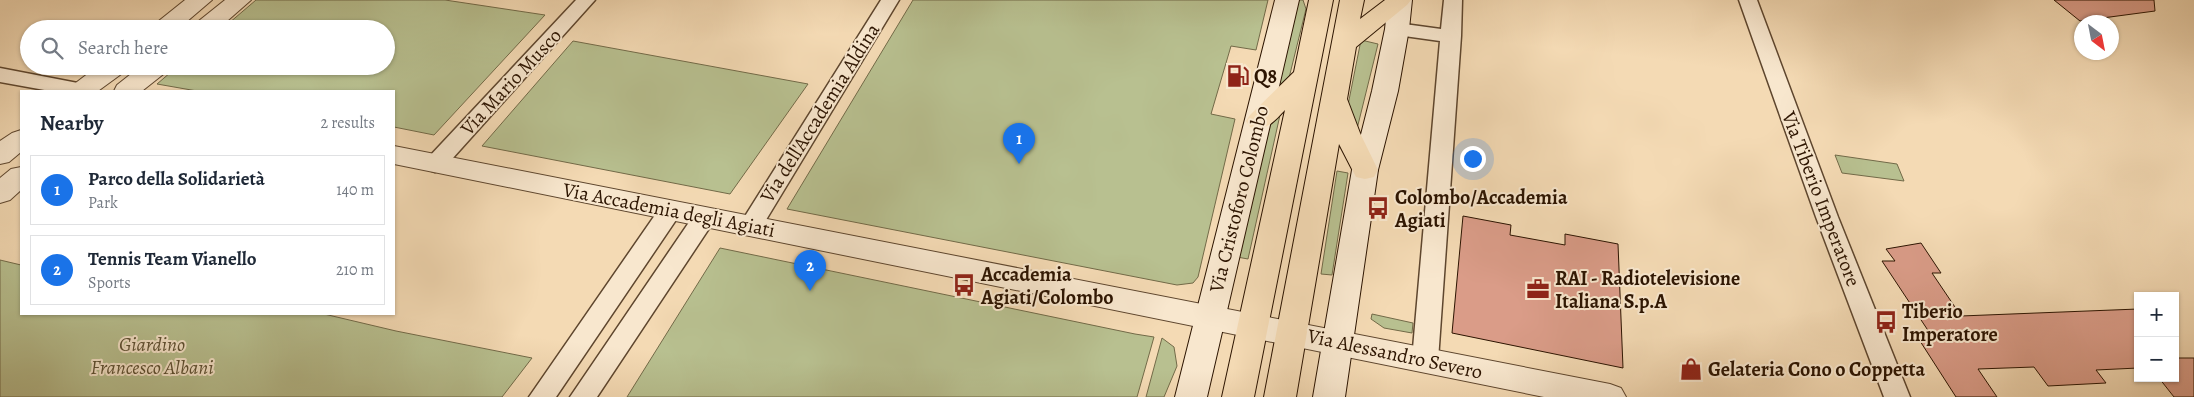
<!DOCTYPE html>
<html lang="en">
<head>
<meta charset="utf-8">
<style>
  :root { --surface:#fff; --page:#f6f6f7; --text:#1f2937; --muted:#747a83; --line:#e0e1e3; --accent:#1a73e8 }
  body { margin:0; font-family:Alegreya,serif; background:var(--page); color:var(--text) }
  .controls { position:absolute; right:15px; bottom:15px; display:grid; overflow:hidden; border-radius:0px; box-shadow:0 1px 4px #0004 }
  .controls button { width:45px; height:45px; display:grid; place-items:center; padding:0; border:0; border-bottom:1px solid var(--line); background:var(--surface); color:var(--text); font:25px sans-serif }
  .compass { position:absolute; left:2074px; top:15px; width:45px; height:45px; border-radius:50%; background:var(--surface); box-shadow:0 1px 4px #0004; rotate:148deg }
  .you { position:absolute; left:1472px; top:158px; width:18px; height:18px; margin:-12px; border:4px solid #fff; border-radius:50%; background:#1a73e8; box-shadow:0 0 0 8px #1a73e833 }
  .badge { display:grid; place-items:center; width:32px; height:32px; border-radius:50%; background:var(--accent); color:#fff; font-size:16px; font-weight:700 }
  .pin { position:absolute; translate:-50% -41px; filter:drop-shadow(0 1px 2px #0008) }
  .pin::after { content:''; position:absolute; top:26px; width:18px; height:15px; background:inherit; clip-path:polygon(0 0,100% 0,50% 100%) }
  .list { margin:0; padding:0; list-style:none }
  h2 { display:flex; justify-content:space-between; align-items:center; height:65px; margin:0; padding:0 20px; font-size:21px }
  h2 small { font-size:16px; font-weight:400; color:var(--muted) }
  .list li { display:grid; grid-template-columns:32px 1fr auto; gap:15px; align-items:center; box-sizing:border-box; height:70px; margin:0 10px 10px; padding:0 10px; border:1px solid var(--line); border-radius:0px }
  .list b { display:block; font-size:19px; white-space:nowrap }
  .list p { margin:0; font-size:16px; white-space:nowrap; color:var(--muted) }
  .list em { font-size:16px; font-style:normal; color:var(--muted) }
  .icon { flex:none; width:28px; height:28px; fill:none; stroke:currentColor; stroke-width:2; stroke-linecap:round; stroke-linejoin:round }
  .map { position:relative; flex:none; width:2194px; height:397px; overflow:hidden }
  .search { position:absolute; background:var(--surface); box-shadow:0 1px 4px #0004; left:20px; top:20px; width:375px; height:55px; display:flex; align-items:center; gap:12px; box-sizing:border-box; padding:0 18px; border-radius:28px; color:var(--muted); font-size:19px }
  .panel { position:absolute; background:var(--surface); box-shadow:0 1px 4px #0004; left:20px; top:90px; width:375px; height:225px; border-radius:0px }
  .map>svg:first-child { display:block }
  .green { fill:#b8c090; stroke:#726a48 }
  .building { fill:#da9c88; stroke:#2c1401 }
  .lines { fill:none; stroke-linecap:round; stroke-linejoin:round }
  .minor-casing { stroke:#5e462e; stroke-width:3 }
  .tertiary-casing { stroke:#5e462e; stroke-width:2 }
  .secondary-casing { stroke:#2c1401; stroke-width:2 }
  .primary-casing { stroke:#2c1401; stroke-width:2 }
  .minor { fill:#f8e7ce; fill-rule:evenodd }
  .tertiary { fill:#f8e7ce; fill-rule:evenodd }
  .secondary { fill:#f8e7ce; fill-rule:evenodd }
  .primary { fill:#f4dab4; fill-rule:evenodd }
  .labels { text-anchor:middle; dominant-baseline:central; stroke-width:4; stroke-linejoin:round; paint-order:stroke }
  .poi-label { font-size:20px; font-weight:bold; fill:#2c1401; stroke:#f8e7ce; text-anchor:start }
  .street-label { font-size:20px; fill:#2c1401; stroke:#f8e7ce }
  .park-label { font-size:20px; font-style:italic; fill:#5d5033; stroke:#f8e7ce }
</style>
</head>
<body>
<div class="map">
<svg width="2194" height="397" viewBox="0 0 2194 397">
  <rect width="100%" height="100%" fill="#f4dab4"/>
  <filter id="stains"><feTurbulence type="fractalNoise" baseFrequency=".004" numOctaves="4"/><feColorMatrix values="0 0 0 0 .2 0 0 0 0 .09 0 0 0 0 .02 0 0 0 .5 -.17"/></filter>
  <radialGradient id="worn" r=".72"><stop offset=".6" stop-color="#630" stop-opacity="0"/><stop offset="1" stop-color="#630" stop-opacity=".3"/></radialGradient>
  <path class="green" d="M256,0H445L545,15L434,135L394,127V91H197L157,84L178,66H386V29H222Z
    M913,0H1268L1256,50L1231,46L1211,114L1235,119L1198,277L1193,283L1177,285L787,209Z
    M1298,0H1303L1306,9L1288,82L1275,98Z
    M1361,40L1378,44L1355,137L1347,110Z
    M573,41L808,84L730,194L482,146Z
    M1282,106L1248,259L1237,257L1265,126Z
    M1835,155L1897,164L1904,181L1842,173Z
    M1337,171L1348,173L1332,275L1321,274Z
    M720,248L1135,334L1154,337L1137,397H627Z
    M0,260L21,265V314H324L396,331L532,358L502,397H0Z
    M1372,314L1413,323L1412,333L1384,328L1371,319Z
    M1162,338L1174,347L1177,366L1164,397H1146Z"/>
  <path class="building" d="M2054,0H2154L2155,11L2080,21Z
    M1463,216L1511,225L1510,235L1565,245V234L1618,244L1623,368L1452,333Z
    M1921,243L1941,273H1932L1961,316L2138,309V368L2096,370L2106,383L2048,386L2034,367L1978,369L1997,397H1956L1920,341H1935L1882,261H1895L1886,249Z
    M2175,358H2194V397H2174L2159,378H2175Z"/>
  <g class="lines">
    <defs>
      <path id="minor" d="M576,0H595L443,169L435,172L427,169L424,164L427,159Z
        M881,0H899L758,233L750,235L742,233L738,227L742,221Z
        M1444,0H1462L1461,36L1438,360L1434,367L1425,370L1416,367L1412,360L1440,41L1397,35L1390,33L1387,29L1390,25L1397,23L1441,29Z
        M1739,0H1757L1838,217L1910,397H1884L1816,217Z
        M0,68L83,84L90,86L93,91H50L0,82Z
        M670,203L678,205L681,211L678,217L556,397H529L662,205Z
        M704,210L712,212L715,218L712,224L597,397H570L696,212Z"/>
      <path id="tertiary" d="M185,0H212L178,29H151L155,24Z
        M225,0H251L218,29H191L195,24Z
        M98,66H127L124,72L98,91H70L73,85Z
        M141,66H169L166,72L142,91H114L117,85Z
        M21,130V152L9,162L0,164V141L12,133Z
        M394,146L1610,384L1621,388L1626,397H1544L394,164Z
        M21,167V190L10,200L0,203V178L11,169Z"/>
      <path id="secondary" d="M1275,0H1299L1207,397H1175Z
        M1388,0H1412L1409,29L1398,91L1378,170L1345,397H1313L1352,170L1372,91L1385,29Z"/>
      <path id="primary" d="M1309,0H1333L1254,397H1222L1285,110C1274,121 1267,132 1250,127L1246,121L1250,115L1294,72Z
        M1340,0H1364L1360,19L1385,0H1411L1407,5L1356,47L1347,99L1360,133L1378,170L1374,177L1365,179L1356,177L1339,144L1296,397H1264Z"/>
    </defs>
    <use href="#minor" class="minor-casing"/>
    <use href="#tertiary" class="tertiary-casing"/>
    <use href="#secondary" class="secondary-casing"/>
    <use href="#primary" class="primary-casing"/>
    <use href="#minor" class="minor"/>
    <use href="#tertiary" class="tertiary"/>
    <use href="#secondary" class="secondary"/>
    <use href="#primary" class="primary"/>
  </g>
  <defs>
    <symbol id="fuel-bare" viewBox="-9 -9 18 18"><path d="M-5.5-6h7V0h2V4h1.3V-2.5L3-4.5l.8-.8L6-3V5H2.5V1h-1V6h-7ZM-4.2-4.7v3.2H.2V-4.7Z" fill="#8f2418" stroke="#f8e7ce" stroke-width="2.5" paint-order="stroke"/></symbol>
    <symbol id="bus-bare" viewBox="-9 -9 18 18"><path d="M-5-6H5V4H4V6H2V4H-2V6H-4V4H-5ZM-3.5-4V0h7V-4ZM-3.5 1.2v1.5H-2V1.2ZM2 1.2v1.5H3.5V1.2Z" fill="#8f2418" stroke="#f8e7ce" stroke-width="2.5" paint-order="stroke"/></symbol>
    <symbol id="office-bare" viewBox="-9 -9 18 18"><path d="M-6-3h4V-5.5h4V-3h4V5H-6ZM-1-4.5V-3h2v-1.5ZM-6 0V1H6V0Z" fill="#8f2418" stroke="#f8e7ce" stroke-width="2.5" paint-order="stroke"/></symbol>
    <symbol id="shop-bare" viewBox="-9 -9 18 18"><path d="M-5-2.5h2.3a2.7 3.5 0 0 1 5.4 0H5L5.5 6h-11ZM-1.5-2.5h3a1.5 2.3 0 0 0-3 0Z" fill="#8f2418" stroke="#f8e7ce" stroke-width="2.5" paint-order="stroke"/></symbol>
  </defs>
  <g fill-rule="evenodd">
    <use href="#fuel-bare" x="1222" y="60" width="32" height="32"/>
    <use href="#bus-bare" x="1362" y="192" width="32" height="32"/>
    <use href="#bus-bare" x="948" y="269" width="32" height="32"/>
    <use href="#office-bare" x="1522" y="273" width="32" height="32"/>
    <use href="#bus-bare" x="1870" y="306" width="32" height="32"/>
    <use href="#shop-bare" x="1675" y="353" width="32" height="32"/>
  </g>
  <g class="labels">
    <g class="poi-label">
      <text x="1254" y="76">Q8</text>
      <text x="1395" y="197">Colombo/Accademia<tspan x="1395" dy="23">Agiati</tspan></text>
      <text x="981" y="274">Accademia<tspan x="981" dy="23">Agiati/Colombo</tspan></text>
      <text x="1555" y="278">RAI - Radiotelevisione<tspan x="1555" dy="23">Italiana S.p.A</tspan></text>
      <text x="1902" y="311">Tiberio<tspan x="1902" dy="23">Imperatore</tspan></text>
      <text x="1708" y="369">Gelateria Cono o Coppetta</text>
    </g>
    <g class="street-label">
      <text transform="translate(511 82) rotate(-47)">Via Mario Musco</text>
      <text transform="translate(820 113) rotate(-58)">Via dell'Accademia Aldina</text>
      <text transform="translate(1239 199) rotate(-76)">Via Cristoforo Colombo</text>
      <text transform="translate(1821 199) rotate(69)">Via Tiberio Imperatore</text>
      <text transform="translate(669 210) rotate(11)">Via Accademia degli Agiati</text>
      <text transform="translate(1395 354) rotate(12)">Via Alessandro Severo</text>
    </g>
    <g class="park-label">
      <text x="152" y="344">Giardino<tspan x="152" dy="23">Francesco Albani</tspan></text>
    </g>
  </g>
  <rect width="100%" height="100%" filter="url(#stains)"/>
  <rect width="100%" height="100%" fill="url(#worn)"/>
</svg>
<div class="controls">
<button>+</button>
<button>−</button>
</div>
<svg class="compass" viewBox="-18 -18 36 36"><path d="M0-13l5 13h-10z" fill="#e53935"/><path d="M0 13l5-13h-10z" fill="#747a83"/></svg>
<div class="you"></div>
<div class="pin badge" style="left:1019px;top:164px">1</div>
<div class="pin badge" style="left:810px;top:291px">2</div>
<div class="search"><svg class="icon" aria-label="search" viewBox="0 0 24 24"><circle cx="10" cy="10" r="6"/><path d="M15 15l6 6"/></svg>Search here</div>
<section class="panel">
<h2>Nearby<small>2 results</small></h2>
<ul class="list">
<li><span class="badge">1</span><div><b>Parco della Solidarietà</b><p>Park</p></div><em>140 m</em></li>
<li><span class="badge">2</span><div><b>Tennis Team Vianello</b><p>Sports</p></div><em>210 m</em></li>
</ul>
</section>
</div>
</body>
</html>
